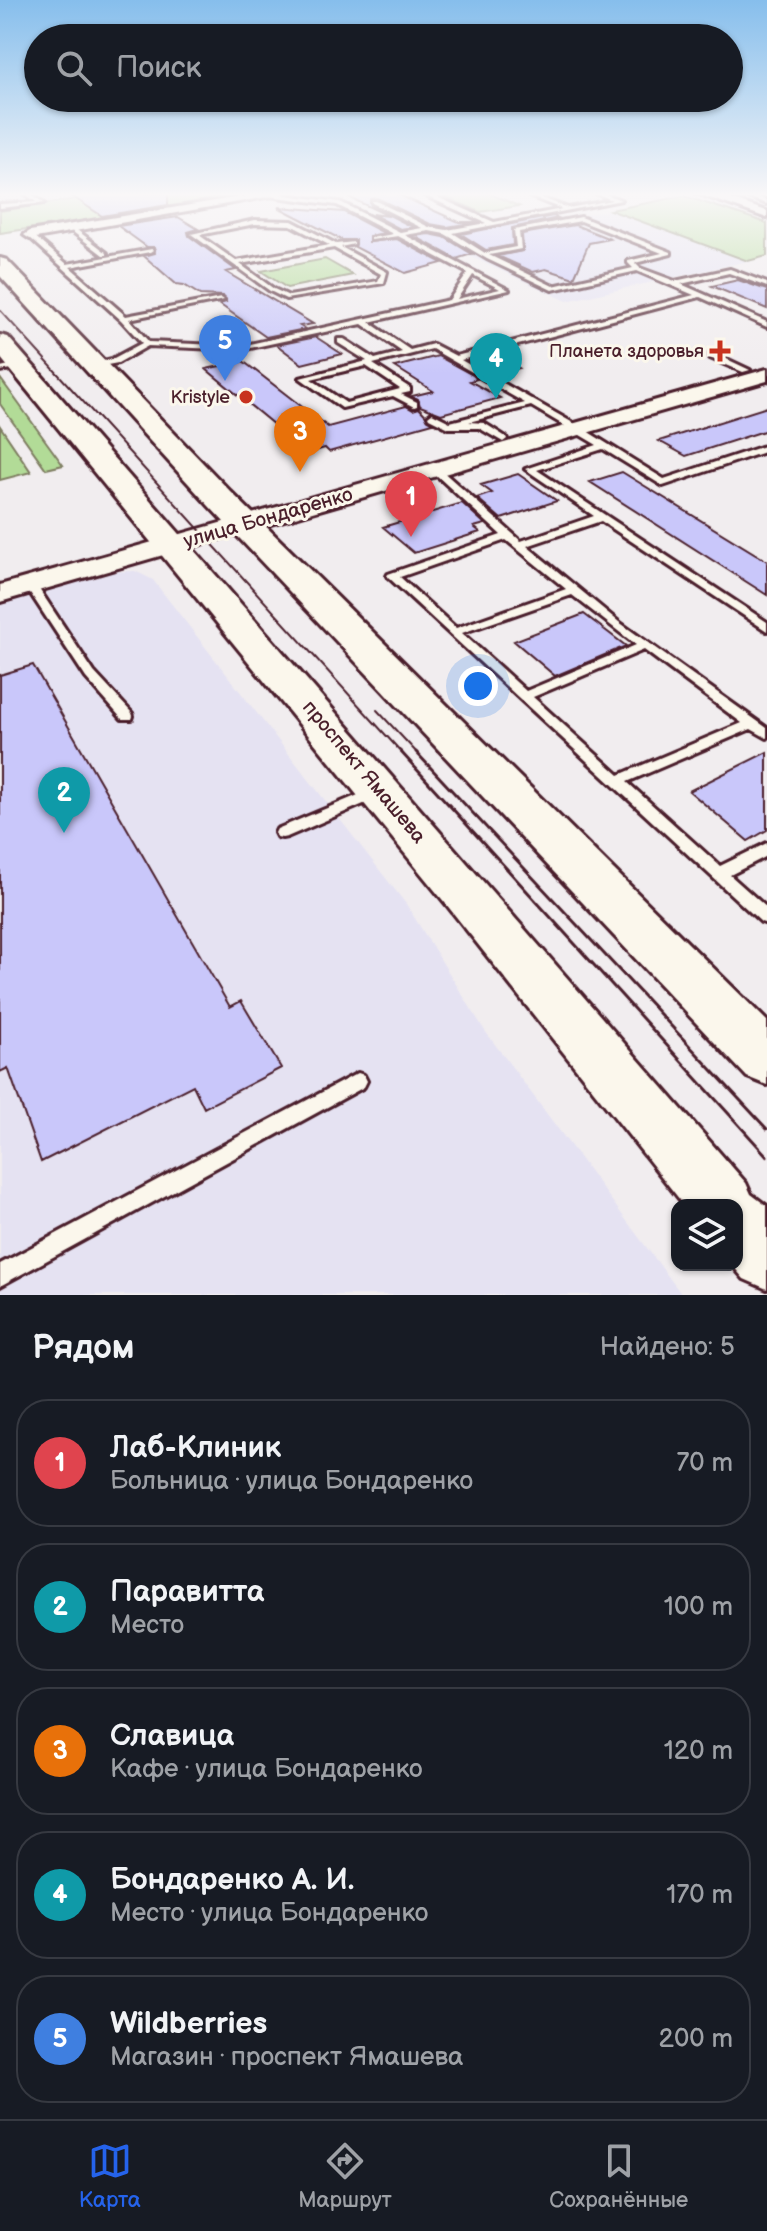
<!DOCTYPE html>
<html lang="ru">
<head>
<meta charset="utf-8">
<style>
  :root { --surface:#171b24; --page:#242831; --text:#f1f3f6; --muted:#9ea1a6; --line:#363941; --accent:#2563eb }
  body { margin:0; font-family:"Balsamiq Sans",sans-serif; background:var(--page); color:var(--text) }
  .controls { position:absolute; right:24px; bottom:24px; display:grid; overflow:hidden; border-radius:16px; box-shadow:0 2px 6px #0004 }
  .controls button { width:72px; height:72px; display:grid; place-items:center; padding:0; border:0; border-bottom:2px solid var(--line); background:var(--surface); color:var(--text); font:40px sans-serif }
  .you { position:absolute; left:478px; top:686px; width:28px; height:28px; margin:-20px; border:6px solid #fff; border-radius:50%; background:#1a73e8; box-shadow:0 0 0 12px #1a73e833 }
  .badge { display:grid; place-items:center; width:52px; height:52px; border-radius:50%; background:var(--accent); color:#fff; font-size:26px; font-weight:700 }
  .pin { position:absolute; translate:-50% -66px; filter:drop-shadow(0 2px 4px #0008) }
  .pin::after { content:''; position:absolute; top:42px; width:28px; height:24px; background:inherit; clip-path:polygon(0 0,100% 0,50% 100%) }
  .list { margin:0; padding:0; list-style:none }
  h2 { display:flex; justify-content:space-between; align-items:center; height:104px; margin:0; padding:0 32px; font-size:34px }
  h2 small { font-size:26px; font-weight:400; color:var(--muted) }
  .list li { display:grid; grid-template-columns:52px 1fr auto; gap:24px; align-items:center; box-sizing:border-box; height:128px; margin:0 16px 16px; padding:0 16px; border:2px solid var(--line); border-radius:32px }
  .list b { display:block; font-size:30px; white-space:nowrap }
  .list p { margin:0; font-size:26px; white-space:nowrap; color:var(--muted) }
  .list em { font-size:26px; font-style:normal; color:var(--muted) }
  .icon { flex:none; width:44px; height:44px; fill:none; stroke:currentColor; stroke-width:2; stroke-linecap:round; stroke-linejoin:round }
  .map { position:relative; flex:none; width:767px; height:1295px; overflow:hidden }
  .search { position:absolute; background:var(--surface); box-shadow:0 2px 6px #0004; left:24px; right:24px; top:24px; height:88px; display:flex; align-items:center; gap:20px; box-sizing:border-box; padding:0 28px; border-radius:44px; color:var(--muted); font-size:30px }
  .sheet { height:824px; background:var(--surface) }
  nav { display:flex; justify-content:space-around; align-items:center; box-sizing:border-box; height:112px; border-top:2px solid var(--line); background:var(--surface); font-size:22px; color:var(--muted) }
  nav a { display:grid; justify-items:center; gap:4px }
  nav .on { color:var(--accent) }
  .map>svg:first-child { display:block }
  .built { fill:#e5e2f2 }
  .green { fill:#b2db97; stroke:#7e7d61; stroke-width:2 }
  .building { fill:#c9c7fa; stroke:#4a1f2b; stroke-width:2 }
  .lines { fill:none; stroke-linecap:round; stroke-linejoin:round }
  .service-casing { stroke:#4a1f2b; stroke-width:6 }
  .minor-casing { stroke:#4a1f2b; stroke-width:6 }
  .tertiary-casing { stroke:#4a1f2b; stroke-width:6 }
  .primary-casing { stroke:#4a1f2b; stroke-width:6 }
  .service { fill:#fbf7ec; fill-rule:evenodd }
  .minor { fill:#fbf7ec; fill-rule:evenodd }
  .tertiary { fill:#fbf7ec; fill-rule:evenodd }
  .primary { fill:#fbf7ec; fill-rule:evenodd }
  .tram-far1 { stroke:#4a1f2b; stroke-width:2 }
  .tram { stroke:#4a1f2b; stroke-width:3 }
  .poi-dot { fill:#c8321e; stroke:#fbf7ec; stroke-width:3 }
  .labels { text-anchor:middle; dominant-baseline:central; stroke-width:6; stroke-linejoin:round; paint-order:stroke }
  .far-poi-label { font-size:18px; fill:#4a1f2b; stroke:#fbf7ec; text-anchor:end }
  .street-label { font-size:20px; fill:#4a1f2b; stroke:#fbf7ec }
</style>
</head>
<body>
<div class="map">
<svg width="767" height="1295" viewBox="0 0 767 1295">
  <rect width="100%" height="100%" fill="#f1edef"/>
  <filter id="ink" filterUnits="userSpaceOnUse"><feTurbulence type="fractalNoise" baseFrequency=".0125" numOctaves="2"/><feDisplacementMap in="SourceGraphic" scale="16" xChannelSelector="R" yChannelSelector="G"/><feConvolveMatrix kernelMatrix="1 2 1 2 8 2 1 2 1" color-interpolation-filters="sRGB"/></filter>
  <g filter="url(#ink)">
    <path class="built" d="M610,210L748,261L567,301L441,243Z
      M135,571L153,580L163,593L406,904L485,1031L682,1295H0V602L105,572Z"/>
    <path class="green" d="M114,193H267L0,233V211Z
      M455,193H488L519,206L480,212L441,195Z
      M684,196L767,223V256L748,261L610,210Z
      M325,259L353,275L287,288L261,271Z
      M0,378L63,465L46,469L0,404Z
      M0,426L31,472L0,480Z"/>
    <path class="building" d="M67,193H168V205L102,216Z
      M340,193H395L459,222H476L447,227L430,224L377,198L370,199L371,206L413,227L400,229L372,214L389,216Z
      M278,207L344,212L384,233L369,236V242L397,239L442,263L405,273L355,247L356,240H342Z
      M553,216L558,218L512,228L513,245L486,250L461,234Z
      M178,217L198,229L188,232L189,236L236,270L226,272L313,324L300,326L305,329L266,337L219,304L226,302L223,296L200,295L184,285L176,284L144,256L155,253L154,247H147L118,226Z
      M575,225L610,239L589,243L574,278L546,269L533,272L498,256L523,251L522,234Z
      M429,234L444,237L472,254L456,259L414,236Z
      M738,280L767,290V309L712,286Z
      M316,337L342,354L302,364L277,345Z
      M494,354L519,368L494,374L469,361Z
      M438,356L473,375L477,379L470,381L500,398L441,414L420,406L418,399L412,396L433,391L395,367Z
      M243,361L328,427L406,406L413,410L419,408L433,423L329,452L325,448L308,453L206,369Z
      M767,407V430L686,456L659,441Z
      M622,472L767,561V595L590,482Z
      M518,474L557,501L501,519L477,498L492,493L481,485Z
      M462,503L485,524L474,527L480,532L414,553L383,527Z
      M584,614L626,646L555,676L514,641Z
      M33,665L230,1007L241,1001L281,1068L204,1108L193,1085L41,1162L8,1068L0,1072V675Z
      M767,752V830L748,841L689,791Z"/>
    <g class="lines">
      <defs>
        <path id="service" d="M24,193H30L44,203L0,208V204L36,202Z
          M271,193L340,202L400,232L422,228L372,203V201H376L429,227L447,230L486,223L419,193H428L494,222L562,209L521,193H529L568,208L612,200L595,193H603L621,200L453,233L485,253L516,247L514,230L581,217L671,252V254L635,263L640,268L675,281L730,269L767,283V287L729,273L681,284L767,322V327L700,297L461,360L475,368L476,370L472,372L432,349L373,364L410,388V392L401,394L417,402V406L414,407L393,396L342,408L300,378L367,361L338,343V339H344L375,359L402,352L362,324L241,350L148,346L118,363L91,368V364L112,359L142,343L121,320L28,236V234H32L67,264L152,249L153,250L150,252L70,267L126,316L221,298L224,300L129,319L149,342L241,346L449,300L468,273L398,236L371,240V238L393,234L337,205L269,196ZM581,221L662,253L628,261V263L633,268L553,286L489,255L521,249L519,232ZM429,231L445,234L487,259L552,290L637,271L694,295L456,356L433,344L410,350L369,322L509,290L405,235ZM473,275L500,289L457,299ZM366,366L400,389L346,403L311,379Z
          M737,193H745L767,200V204Z
          M255,220L292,221L336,244L354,242V244L341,247L387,272L384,283L286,299L270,291L191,234ZM255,224L291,225L329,245L236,261L199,235ZM334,248L381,274L378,281L289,296L274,289L240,264Z
          M69,227H73L107,253V255H103L69,229Z
          M710,354H716L750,370L743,372L710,358Z
          M20,363H23V367L0,371V367Z
          M476,371H482L582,428L664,479L767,445V451L663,486L603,449L537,470L767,622V631L601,521L527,546L619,622L767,728V738L751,729L627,782L720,866L767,843V856L730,875L767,908V924L761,922L387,576L388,574L501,535L434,473V469H440L521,541L594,516L525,469L597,445L531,406L469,422L484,423L506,437L507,439L503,442L479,428H449L429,418L428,416L432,413L450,422L525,403L476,375ZM506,540L566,589L456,628L400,577ZM572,595L636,645L526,691L462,633ZM644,650L742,723L619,775L533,697Z
          M31,582L35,583L94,672L132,713L133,716L132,719H122L86,678L25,585Z
          M375,788L380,789L382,793L380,797L287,837L282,838L277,837L275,833L277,829Z
          M358,1073L364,1075L367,1081L364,1087L0,1286V1264Z"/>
        <path id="minor" d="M264,193H289L30,239L24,235L30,231Z
          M696,193H712L767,211V218Z"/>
        <path id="tertiary" d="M767,369V381L0,602V585Z"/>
        <path id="primary" d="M0,258L7,260L231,492L767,1021V1085L747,1077L209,506L0,276Z
          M0,335L8,337L746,1183L751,1194L767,1206V1289L744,1279L732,1265H737V1205H684L446,904L0,357Z"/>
      </defs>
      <use href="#service" class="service-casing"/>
      <use href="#minor" class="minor-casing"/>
      <use href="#tertiary" class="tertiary-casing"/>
      <use href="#primary" class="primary-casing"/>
      <use href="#service" class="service"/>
      <use href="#minor" class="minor"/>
      <use href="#tertiary" class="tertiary"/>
      <use href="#primary" class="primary"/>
      <path class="tram-far1" d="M0,310L403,754
        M377,710L418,754"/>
      <path class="tram" d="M401,752L767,1156
        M416,752L767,1129"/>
    </g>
  </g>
  <linearGradient id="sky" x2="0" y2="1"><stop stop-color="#86beec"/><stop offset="0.52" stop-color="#f9f7f8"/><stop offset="1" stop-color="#f9f7f8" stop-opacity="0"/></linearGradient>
  <rect width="767" height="374" fill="url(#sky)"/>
  <g class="poi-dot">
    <path d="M716 339h8v8h8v8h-8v8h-8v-8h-8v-8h8z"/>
    <circle cx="246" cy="397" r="8"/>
  </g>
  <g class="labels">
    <g class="far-poi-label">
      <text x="704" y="351">Планета здоровья</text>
      <text x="230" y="397">Kristyle</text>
    </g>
    <g class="street-label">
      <text transform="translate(268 518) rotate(-16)">улица Бондаренко</text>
      <text transform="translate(364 772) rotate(50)">проспект Ямашева</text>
    </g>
  </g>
</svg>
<div class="controls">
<button><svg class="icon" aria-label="layers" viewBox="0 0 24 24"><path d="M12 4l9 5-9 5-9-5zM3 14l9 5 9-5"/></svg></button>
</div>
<div class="you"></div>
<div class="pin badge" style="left:411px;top:537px;background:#e0444e">1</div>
<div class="pin badge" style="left:64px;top:833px;background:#0f9aa8">2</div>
<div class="pin badge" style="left:300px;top:472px;background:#e8710a">3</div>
<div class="pin badge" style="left:496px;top:399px;background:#0f9aa8">4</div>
<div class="pin badge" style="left:225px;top:381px;background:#3f7fe0">5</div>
<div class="search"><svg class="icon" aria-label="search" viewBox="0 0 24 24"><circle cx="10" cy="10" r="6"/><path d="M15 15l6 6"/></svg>Поиск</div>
</div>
<section class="sheet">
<h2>Рядом<small>Найдено: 5</small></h2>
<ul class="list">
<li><span class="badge" style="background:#e0444e">1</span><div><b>Лаб-Клиник</b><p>Больница · улица Бондаренко</p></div><em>70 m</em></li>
<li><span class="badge" style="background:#0f9aa8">2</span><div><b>Паравитта</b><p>Место</p></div><em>100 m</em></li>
<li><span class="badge" style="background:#e8710a">3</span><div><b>Славица</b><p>Кафе · улица Бондаренко</p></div><em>120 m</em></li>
<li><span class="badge" style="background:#0f9aa8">4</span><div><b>Бондаренко А. И.</b><p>Место · улица Бондаренко</p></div><em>170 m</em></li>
<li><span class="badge" style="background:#3f7fe0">5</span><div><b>Wildberries</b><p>Магазин · проспект Ямашева</p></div><em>200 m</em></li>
</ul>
</section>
<nav>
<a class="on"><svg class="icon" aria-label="map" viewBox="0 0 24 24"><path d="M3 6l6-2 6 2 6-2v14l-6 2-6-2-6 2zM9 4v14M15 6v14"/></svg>Карта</a>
<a><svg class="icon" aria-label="directions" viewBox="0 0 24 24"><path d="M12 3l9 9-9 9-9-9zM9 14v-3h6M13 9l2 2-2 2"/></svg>Маршрут</a>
<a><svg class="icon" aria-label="saved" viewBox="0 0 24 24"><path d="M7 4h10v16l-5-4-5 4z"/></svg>Сохранённые</a>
</nav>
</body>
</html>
